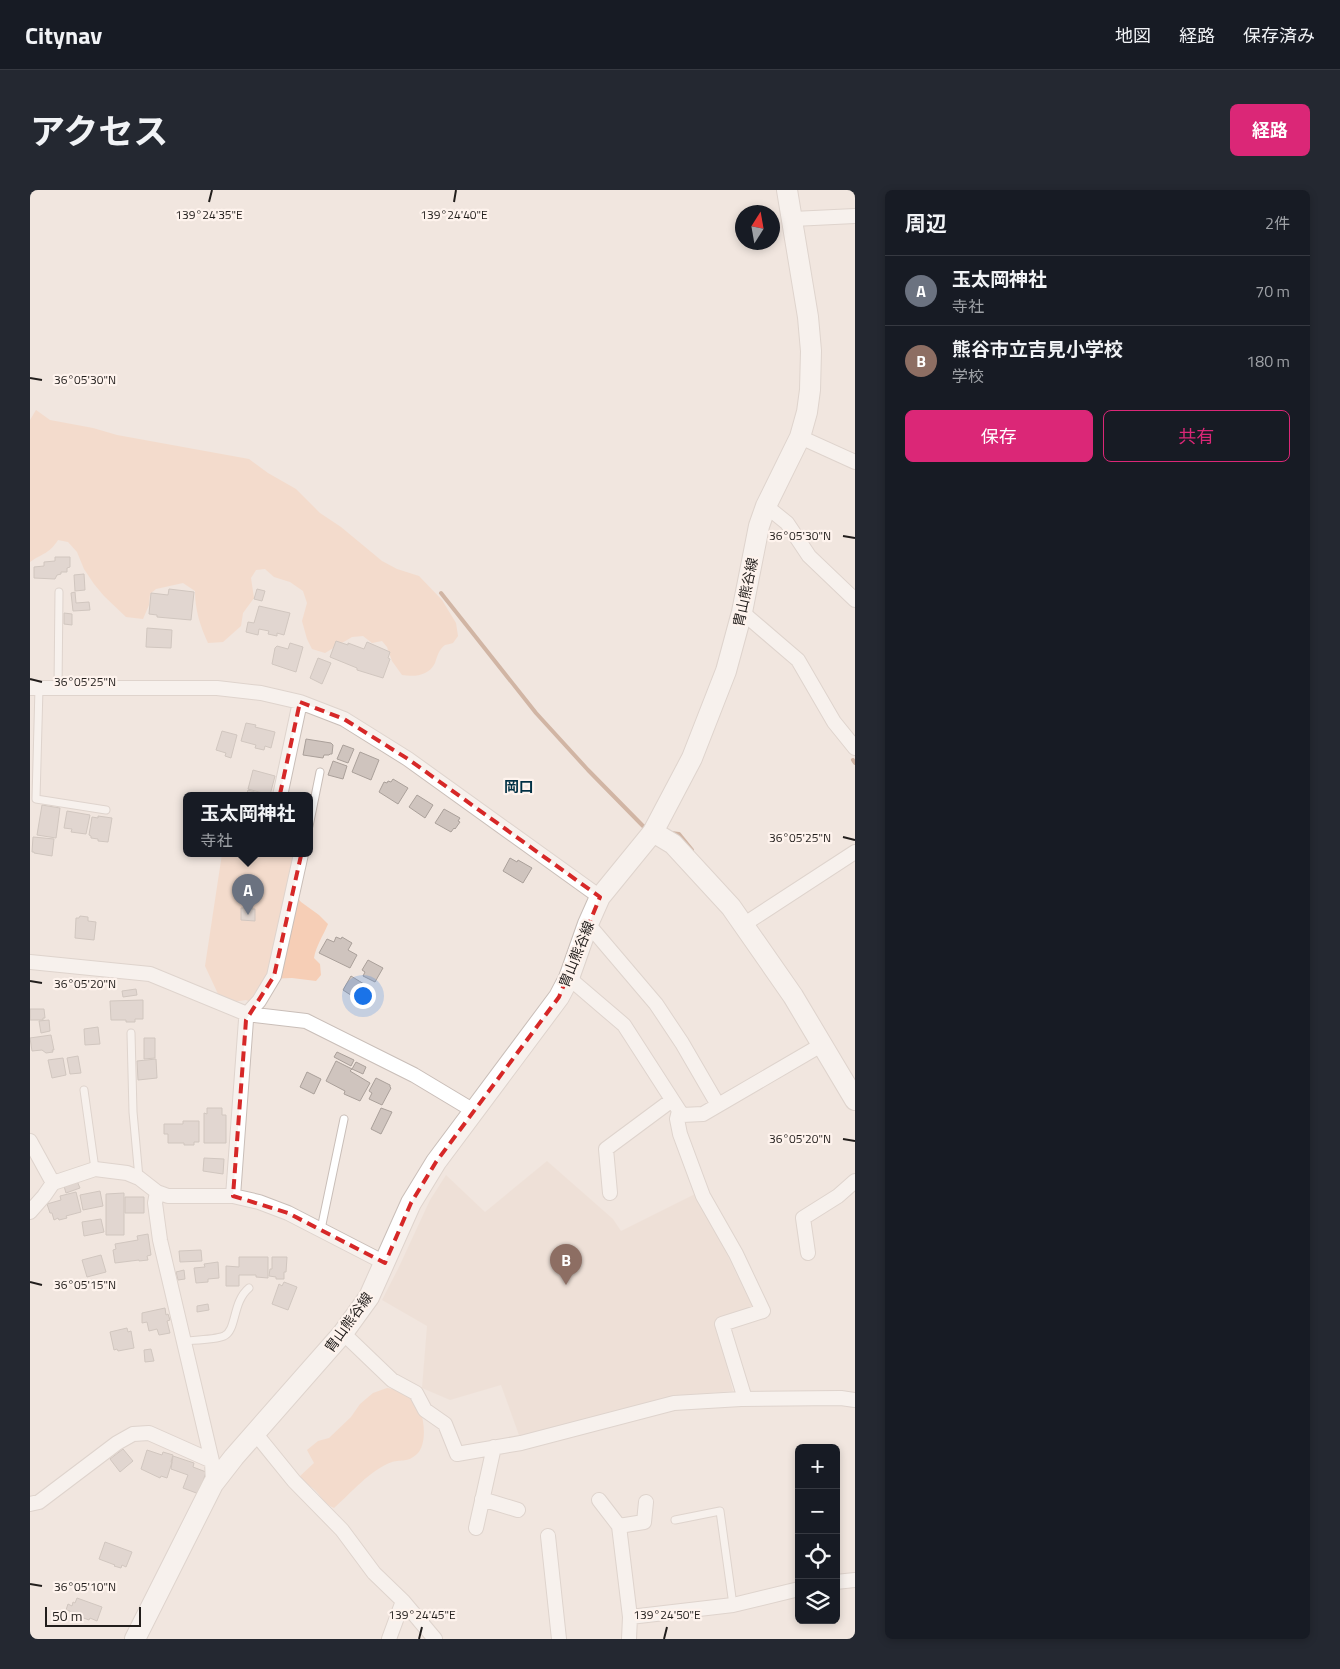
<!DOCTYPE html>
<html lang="ja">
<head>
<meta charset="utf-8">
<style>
  :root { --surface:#171b24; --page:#242831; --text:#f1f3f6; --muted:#9ea1a6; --line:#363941; --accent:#db2777 }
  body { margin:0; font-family:"Titillium Web","Noto Sans JP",sans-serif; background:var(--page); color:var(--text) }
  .controls { position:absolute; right:15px; bottom:15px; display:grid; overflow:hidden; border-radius:8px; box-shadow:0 2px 8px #0003 }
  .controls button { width:45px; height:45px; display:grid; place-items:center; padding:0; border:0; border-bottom:1px solid var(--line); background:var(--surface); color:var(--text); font:25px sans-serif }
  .compass { position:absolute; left:705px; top:15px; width:45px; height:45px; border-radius:50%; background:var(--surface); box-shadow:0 2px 8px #0003; rotate:11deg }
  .scale { position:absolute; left:15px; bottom:12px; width:96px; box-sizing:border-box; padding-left:5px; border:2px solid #221e1c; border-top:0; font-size:14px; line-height:18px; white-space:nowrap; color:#221e1c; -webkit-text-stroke:4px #fef3ed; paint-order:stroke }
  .you { position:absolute; left:332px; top:805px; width:18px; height:18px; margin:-12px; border:4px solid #fff; border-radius:50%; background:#1a73e8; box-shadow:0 0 0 8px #1a73e833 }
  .badge { display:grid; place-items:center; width:32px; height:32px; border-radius:50%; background:var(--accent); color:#fff; font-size:16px; font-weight:700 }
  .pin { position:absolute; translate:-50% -41px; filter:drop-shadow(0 1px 2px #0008) }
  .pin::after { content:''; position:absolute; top:26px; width:18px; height:15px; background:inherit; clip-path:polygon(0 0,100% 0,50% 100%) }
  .popup { position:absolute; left:153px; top:602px; width:130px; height:65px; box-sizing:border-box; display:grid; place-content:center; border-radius:8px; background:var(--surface); filter:drop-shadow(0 1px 4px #0005); font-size:16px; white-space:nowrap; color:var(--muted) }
  .popup b { font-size:19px; color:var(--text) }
  .popup::after { content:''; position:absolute; left:50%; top:100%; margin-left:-10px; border:10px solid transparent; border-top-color:var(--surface) }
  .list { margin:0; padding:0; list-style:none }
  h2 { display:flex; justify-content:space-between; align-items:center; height:65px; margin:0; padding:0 20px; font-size:21px }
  h2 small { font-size:16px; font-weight:400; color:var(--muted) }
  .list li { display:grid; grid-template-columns:32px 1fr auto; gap:15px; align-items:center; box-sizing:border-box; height:70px; padding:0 20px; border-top:1px solid var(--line) }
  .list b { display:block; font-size:19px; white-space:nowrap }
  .list p { margin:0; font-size:16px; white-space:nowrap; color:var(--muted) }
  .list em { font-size:16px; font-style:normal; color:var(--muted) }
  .actions { display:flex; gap:10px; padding:15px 20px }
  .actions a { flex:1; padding:11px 0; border:1px solid var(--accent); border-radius:8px; text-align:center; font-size:18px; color:var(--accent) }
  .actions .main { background:var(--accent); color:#fff }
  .icon { flex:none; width:28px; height:28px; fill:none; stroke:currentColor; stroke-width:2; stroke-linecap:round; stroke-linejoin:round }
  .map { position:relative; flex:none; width:825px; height:1449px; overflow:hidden; border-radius:8px }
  header { display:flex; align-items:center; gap:30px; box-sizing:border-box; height:70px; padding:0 25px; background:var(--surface); border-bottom:1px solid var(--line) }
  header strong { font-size:24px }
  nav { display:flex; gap:28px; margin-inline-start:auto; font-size:18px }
  .intro { display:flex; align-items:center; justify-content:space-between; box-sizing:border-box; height:120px; padding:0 30px }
  h1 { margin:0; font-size:35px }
  .button { padding:12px 22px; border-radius:8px; background:var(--accent); color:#fff; font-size:18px; font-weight:700 }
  main { display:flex; gap:30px; padding:0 30px }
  aside { flex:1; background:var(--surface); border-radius:8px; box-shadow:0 2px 8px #0003 }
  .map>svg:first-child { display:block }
  .built { fill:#ecdacf }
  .green { fill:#f6ceb6 }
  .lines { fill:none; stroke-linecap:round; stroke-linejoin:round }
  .stream { stroke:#aa7a5d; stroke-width:4 }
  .building { fill:#cfc4be; stroke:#aaa09a }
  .lane-casing { stroke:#c9beb8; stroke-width:9 }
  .street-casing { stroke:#c9beb8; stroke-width:16 }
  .secondary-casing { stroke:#c9beb8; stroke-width:22 }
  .lane { stroke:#fff; stroke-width:7 }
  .street { stroke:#fff; stroke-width:14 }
  .secondary { stroke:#fff; stroke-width:20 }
  .marked { fill:none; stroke:#d62828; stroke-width:4; stroke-dasharray:10 6; stroke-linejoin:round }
  .ticks { fill:none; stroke:#221e1c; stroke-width:2 }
  .labels { text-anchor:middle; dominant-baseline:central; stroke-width:4.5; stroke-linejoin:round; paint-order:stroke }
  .street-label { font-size:14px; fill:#221e1c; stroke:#fef3ed }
  .neighbourhood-label { font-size:15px; font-weight:bold; fill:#013145; stroke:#fef3ed }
  .ticks-label { font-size:12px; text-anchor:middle; fill:#221e1c; stroke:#fef3ed; stroke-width:4.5; stroke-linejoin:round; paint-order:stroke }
</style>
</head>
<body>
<header>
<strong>Citynav</strong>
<nav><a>地図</a><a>経路</a><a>保存済み</a></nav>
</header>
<div class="intro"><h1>アクセス</h1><a class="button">経路</a></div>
<main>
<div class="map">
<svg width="825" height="1449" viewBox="0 0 825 1449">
  <rect width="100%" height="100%" fill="#f1e6df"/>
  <path class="built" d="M517,971L583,1029L591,1041L667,1003L724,1120L686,1132L703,1201L646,1206L490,1248L471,1195L420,1210L392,1198L397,1136L352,1110L368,1079L400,1010L416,985L455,1022Z"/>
  <path class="green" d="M6,220L20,230L63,238L87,245L219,269L238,283L266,299L290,323L311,337L352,371L367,379L389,386L412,410L426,433L428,446L423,453C421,454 418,454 415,455C409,459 407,467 405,473C399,486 384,487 372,485L362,471L357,457L352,451L342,453L333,446L322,447L295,463L282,459L277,449L272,431L277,413L273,401L260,392L244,387L235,379L226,380L221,388L224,408L213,423L211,436L193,452L178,453C170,436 165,419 165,401L153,393L126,399L120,404L119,415L113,429L96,427L74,406L64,394L54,379L47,362L38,352L28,350C19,364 13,363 0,372V230Z
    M192,664H265L260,699L271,712L289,725L298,734C293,746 286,756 284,768L290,774L291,785L286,791L262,788L235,789L224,804L221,812L216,810L203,812L189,806L175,776Z
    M357,1198C365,1199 376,1200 382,1206C394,1217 399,1253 387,1264C377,1273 372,1269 362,1272C341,1279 320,1304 304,1318C293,1313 293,1309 286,1301C281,1296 274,1293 269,1287L284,1273L277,1260L288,1251L299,1248L321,1227L330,1214L343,1203Z"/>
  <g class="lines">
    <path class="stream" d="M411,403L506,523L558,580L613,636L620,638
      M823,570L825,573
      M641,643L649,644L662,660"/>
  </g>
  <path class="building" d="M25,367H40V377L37,378V382H31V384L27,385L25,389L4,388V377L14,376V372L25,371Z
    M54,384L55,400L45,401L44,385Z
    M139,399L164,402L161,430L127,427V425L119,424L121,403L138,405Z
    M227,399L235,401L232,411L224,409Z
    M45,402L46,413L59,412L60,420L43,421L41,403Z
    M229,416L260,423L254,445L247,443V446L238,444L239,441L229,439L228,445L216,442L218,432L224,433Z
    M34,423L42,424V435L34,434Z
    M117,438L142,440L141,458L116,457Z
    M306,451L318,455V453L334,459L337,452L360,462L358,468L360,469L353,488L327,480V478L300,467Z
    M260,453L273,457L266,482L242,474L245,458L247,456L258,459Z
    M288,468L301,473L292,494L280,488Z
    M216,533L226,535L225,537L245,542L241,558L235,556L234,560L225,558L226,555L211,551Z
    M192,541L207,545L201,568L195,566L196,563L186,560Z
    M276,549L301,553L303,555L302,564H300L299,565H294L293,568L273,565Z
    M313,555L324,559L318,573L307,569Z
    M330,562L349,570L341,590L322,582Z
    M303,571L317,576L313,589L298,585Z
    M223,580L245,586L240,605L218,599Z
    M363,589L378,598L368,614L349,602L354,592L357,593L358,591L361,592Z
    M218,600L239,606H216Z
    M387,605L403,615L395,628L379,617Z
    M12,615L30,618L26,648L7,645Z
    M414,619L430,628L428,631L430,632L425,639L424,638L421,642L405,633Z
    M37,621L60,625L56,644L41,642L42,639L34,638Z
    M68,626L82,628L78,652L68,651V649L61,648V646L59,645L62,627L68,628Z
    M3,647L24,649L22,666L4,663V662H2Z
    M480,668L487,672L488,670L502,678L493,693L473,681Z
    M215,711H223L222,719H225V731L211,730V718H215Z
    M50,726L58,727V731L66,732L64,750L45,748L46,728H49Z
    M306,747L311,749L312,747L322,753L318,760L327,765L320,778L289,763L297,749L304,752Z
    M338,770L353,778L345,792L333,786L335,782L332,780Z
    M321,786L342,799L333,813L313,800Z
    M106,799L107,805L93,807L92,801Z
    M113,810V829H105V832H96V830H81L80,811Z
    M0,819H14L15,828H13V830H0Z
    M19,830L20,841L11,843L9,831Z
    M68,837L70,854L55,855L54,839Z
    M21,845L24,860H22L23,862L16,863L12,860L2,861L0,848Z
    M114,848H125V868L114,869Z
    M307,862L324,870L321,876L304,867Z
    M48,866L51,883L40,884L37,868Z
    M33,868L36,885L22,888L18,870Z
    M126,869L127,888L108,890L107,871Z
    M306,871L322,879L320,881L340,893L330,911L314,904L315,901L296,891Z
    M326,872L336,877L333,884L322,879Z
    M277,882L291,889L284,904L270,897Z
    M346,888L360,895V897L361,898L352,915L339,909L342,903L339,901Z
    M177,918H192V925H196V953H174V923L177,924Z
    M351,918L362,922L351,944L341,939Z
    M153,931H169V952H164V955H154V953H138V944H134V934H153Z
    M174,968L194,969L193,984L173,981Z
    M47,991L50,998L36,1003L34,996Z
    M70,1001L73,1016L53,1020L50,1005Z
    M46,1002L51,1022L36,1026L37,1028L29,1030L28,1028L24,1030L22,1023H20L17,1014L31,1010L30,1006Z
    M94,1003V1045H76V1004Z
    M95,1007H114V1023H95Z
    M71,1029L74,1042L54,1046L52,1032Z
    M118,1044L121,1065L117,1066L118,1070L109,1071V1070L85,1073L83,1060L86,1059L85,1054L108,1050L107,1046Z
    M171,1060L172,1071L150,1072L149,1061Z
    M71,1065L76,1082L57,1087L52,1070Z
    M209,1067H238V1088L226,1087V1085H209V1096H196V1076L209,1077Z
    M242,1067H257L256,1082H254V1089H246V1087L239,1086L240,1079H242Z
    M188,1072L189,1088L178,1089V1092L166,1093L164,1078L175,1077L174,1074Z
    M154,1080L155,1089L148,1090L146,1082Z
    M254,1092L267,1097L258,1120L242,1114L249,1094L252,1096Z
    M178,1114L179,1120L167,1122V1116Z
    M135,1118L136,1125L138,1124L140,1130L137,1131L140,1143L129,1145L127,1139L119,1141L117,1132L112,1133V1123Z
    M97,1138L98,1142L101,1141L104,1158L88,1161L87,1159L84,1160L80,1142Z
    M121,1159L124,1171L115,1172L114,1160Z
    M93,1259L103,1271L90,1282L80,1269Z
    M117,1260L132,1265L133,1262L143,1265L141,1272H142L137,1288L131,1286L130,1288L111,1279Z
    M143,1266L164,1273L163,1277L176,1282L169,1304L153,1298L158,1285L141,1279Z
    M75,1352L102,1362L96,1377L92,1375L91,1378L84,1376L85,1375L69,1369Z
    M47,1408L72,1417L67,1431L60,1428L59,1430L40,1423V1421L36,1420L38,1414L42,1416L43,1412L45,1413Z"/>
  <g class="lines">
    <defs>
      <path id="lane" d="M9,498L6,609L76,620
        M28,498L29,402
        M279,636L290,582
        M101,843L103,922L109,988
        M54,900L65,979
        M291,1039L314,929
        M154,1151C165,1150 184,1150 194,1146C207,1140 202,1112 219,1098
        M645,1330L690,1321L703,1415"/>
      <path id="street" d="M763,29L825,26
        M770,247L825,272
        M736,316L757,333L779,366L825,410
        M712,422L768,470L804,532L825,558
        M0,498H187L231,503L270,512L314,529L378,569L570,707
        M250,606L270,512
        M558,734L626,814L652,853L688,915
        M713,735L825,662
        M0,772L120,784L217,824L276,831L384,885L444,921
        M539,788L594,835L652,925L673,924L793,854
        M649,921L647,929L650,944L673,1006L706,1064L733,1121L692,1134L715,1209
        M0,951L23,993
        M127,1002L125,1013L130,1050L182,1271L183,1294
        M580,1003L576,959L642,910
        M203,1006L216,830L217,824L229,811L244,786L271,664
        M0,1022L14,1006L23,993L65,979L97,983L109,988L127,1002L138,1006H203L229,1012L258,1023L355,1073
        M778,1063L773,1028L808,1006L825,991
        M313,1143L362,1190L386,1203L395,1220L415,1234L427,1264L491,1253L644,1213L711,1209L811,1208L825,1210
        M225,1243L264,1291L312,1340L344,1383L373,1411L405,1449
        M452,1309L488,1320
        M569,1310L589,1336L600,1427
        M0,1314L9,1312L87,1253L103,1244L119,1243L182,1271
        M589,1336L614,1332L616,1312
        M446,1338L464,1257
        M518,1346L529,1449
        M806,1392L825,1390
        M359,1449L373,1411
        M599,1449L600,1427L703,1415L769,1399"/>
      <path id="secondary" d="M623,642L643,654L701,717L763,806L825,910
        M105,1449L183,1294L204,1267L313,1143L339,1107L381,1013L406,972L529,807L539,788L558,734L570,707L623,642L662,568L696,481L712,422L729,336L736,316L770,247L777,222L780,200L781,161L778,127L757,0"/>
    </defs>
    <use href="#lane" class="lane-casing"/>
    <use href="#street" class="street-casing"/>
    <use href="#secondary" class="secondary-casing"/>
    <use href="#lane" class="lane"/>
    <use href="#street" class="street"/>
    <use href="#secondary" class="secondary"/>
  </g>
  <path d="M0 0H825V1449H0ZM270,512L314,529L378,569L570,707L529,807L406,972L381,1013L355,1073L258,1023L203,1006L216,830L244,786L272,661L245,627Z" fill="#f1e6df" fill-opacity=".55" fill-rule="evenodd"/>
  <path class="marked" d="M270,512L314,529L378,569L570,707L529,807L406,972L381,1013L355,1073L258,1023L203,1006L216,830L244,786L272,661L245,627Z"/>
  <path class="ticks" d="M179,12L182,0M424,12L426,0M0,188L12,190M813,346L825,348M0,489L12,492M813,647L825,650M0,791L12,793M813,949L825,951M0,1092L12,1095M0,1394L12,1396M389,1449L392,1437M634,1449L637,1437"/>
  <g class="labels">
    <g class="street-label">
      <text transform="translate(715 402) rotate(-78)">胄山熊谷線</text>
      <text transform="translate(546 764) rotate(-68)">胄山熊谷線</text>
      <text transform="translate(318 1132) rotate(-54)">胄山熊谷線</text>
    </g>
    <g class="neighbourhood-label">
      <text x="489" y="596">岡口</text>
    </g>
  </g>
  <g class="ticks-label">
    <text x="179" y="29">139°24'35"E</text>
    <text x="424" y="29">139°24'40"E</text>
    <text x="55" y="194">36°05'30"N</text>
    <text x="770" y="350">36°05'30"N</text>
    <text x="55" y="496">36°05'25"N</text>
    <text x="770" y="652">36°05'25"N</text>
    <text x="55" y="798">36°05'20"N</text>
    <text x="770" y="953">36°05'20"N</text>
    <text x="55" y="1099">36°05'15"N</text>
    <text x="55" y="1401">36°05'10"N</text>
    <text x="392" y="1429">139°24'45"E</text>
    <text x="637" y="1429">139°24'50"E</text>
  </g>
</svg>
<div class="controls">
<button>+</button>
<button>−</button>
<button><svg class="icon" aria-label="locate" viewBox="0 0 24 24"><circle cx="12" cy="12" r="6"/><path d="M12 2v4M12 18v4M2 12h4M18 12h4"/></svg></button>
<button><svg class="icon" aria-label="layers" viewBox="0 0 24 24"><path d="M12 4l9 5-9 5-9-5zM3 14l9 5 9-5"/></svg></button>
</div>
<svg class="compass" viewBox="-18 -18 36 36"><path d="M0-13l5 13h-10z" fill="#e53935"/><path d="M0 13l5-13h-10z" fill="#9ea1a6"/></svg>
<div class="scale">50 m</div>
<div class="you"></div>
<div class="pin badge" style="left:218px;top:725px;background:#6b7280">A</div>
<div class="popup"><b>玉太岡神社</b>寺社</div>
<div class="pin badge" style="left:536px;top:1095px;background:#8d6e63">B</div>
</div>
<aside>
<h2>周辺<small>2件</small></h2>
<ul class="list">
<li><span class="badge" style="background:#6b7280">A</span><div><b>玉太岡神社</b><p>寺社</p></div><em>70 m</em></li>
<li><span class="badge" style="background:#8d6e63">B</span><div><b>熊谷市立吉見小学校</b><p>学校</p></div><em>180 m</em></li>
</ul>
<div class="actions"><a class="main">保存</a><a>共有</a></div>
</aside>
</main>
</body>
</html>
